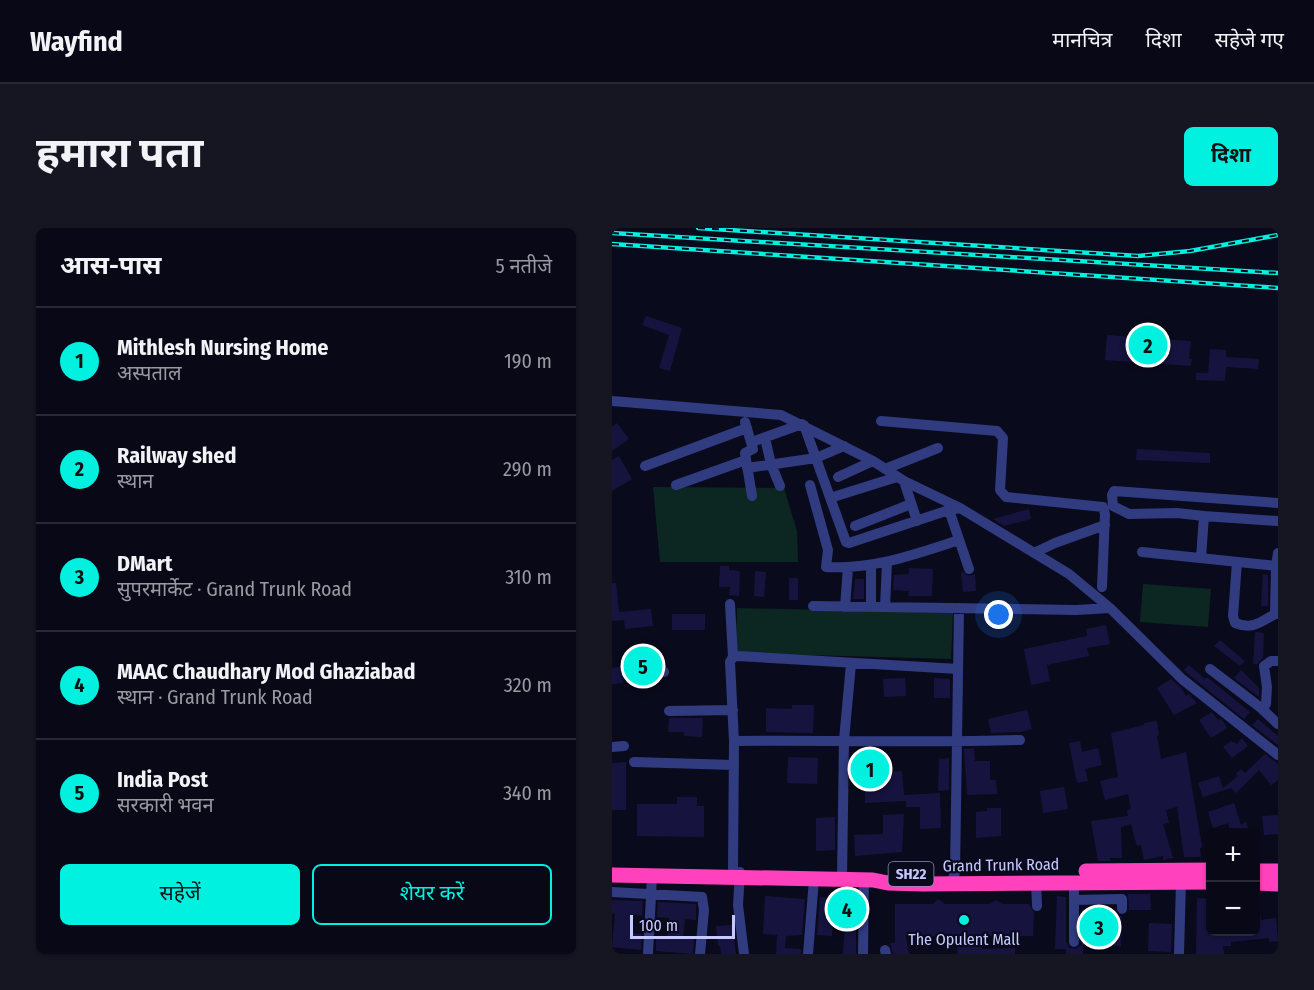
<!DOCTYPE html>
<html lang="hi">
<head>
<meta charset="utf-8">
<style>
  :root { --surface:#080816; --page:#161623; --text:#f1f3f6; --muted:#989aa1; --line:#292935; --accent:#00f1df }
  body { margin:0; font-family:"Fira Sans Condensed","Noto Sans Devanagari",sans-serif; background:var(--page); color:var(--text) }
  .controls { position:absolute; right:18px; bottom:18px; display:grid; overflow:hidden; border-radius:9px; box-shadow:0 2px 4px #0004 }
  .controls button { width:54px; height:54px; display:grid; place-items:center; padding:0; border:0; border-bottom:2px solid var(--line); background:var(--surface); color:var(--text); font:30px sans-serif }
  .scale { position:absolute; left:18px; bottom:15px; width:105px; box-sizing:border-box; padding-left:6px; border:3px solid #c6c9ff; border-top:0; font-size:16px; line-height:21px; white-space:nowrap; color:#c6c9ff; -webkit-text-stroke:4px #0a0a1d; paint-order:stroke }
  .you { position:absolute; left:387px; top:387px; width:21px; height:21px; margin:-15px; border:4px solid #fff; border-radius:50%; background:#1a73e8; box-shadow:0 0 0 9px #1a73e833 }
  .badge { display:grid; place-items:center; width:39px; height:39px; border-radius:50%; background:var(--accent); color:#111; font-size:20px; font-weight:700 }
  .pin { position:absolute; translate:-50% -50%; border:3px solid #fff; box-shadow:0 2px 6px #0006 }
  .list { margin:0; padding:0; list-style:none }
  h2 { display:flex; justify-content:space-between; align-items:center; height:78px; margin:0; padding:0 24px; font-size:26px }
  h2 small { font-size:20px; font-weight:400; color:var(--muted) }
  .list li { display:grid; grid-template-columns:39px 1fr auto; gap:18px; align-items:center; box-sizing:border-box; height:108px; padding:0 24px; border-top:2px solid var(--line) }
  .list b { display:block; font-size:22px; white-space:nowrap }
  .list p { margin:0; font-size:20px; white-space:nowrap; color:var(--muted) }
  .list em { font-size:20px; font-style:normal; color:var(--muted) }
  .actions { display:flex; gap:12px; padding:18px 24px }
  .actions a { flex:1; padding:14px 0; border:2px solid var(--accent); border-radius:9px; text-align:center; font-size:21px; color:var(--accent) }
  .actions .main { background:var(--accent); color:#111 }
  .map { position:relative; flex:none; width:666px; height:726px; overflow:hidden; border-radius:9px }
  header { display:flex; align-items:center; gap:36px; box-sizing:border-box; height:84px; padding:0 30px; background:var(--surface); border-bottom:2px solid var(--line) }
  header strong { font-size:28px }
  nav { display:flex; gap:33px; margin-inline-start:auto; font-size:21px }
  .intro { display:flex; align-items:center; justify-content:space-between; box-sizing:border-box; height:144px; padding:0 36px }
  h1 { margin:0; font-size:42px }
  .button { padding:15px 27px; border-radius:9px; background:var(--accent); color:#111; font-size:21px; font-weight:700 }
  main { display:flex; gap:36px; padding:0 36px }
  aside { flex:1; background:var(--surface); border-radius:9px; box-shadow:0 2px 4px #0004 }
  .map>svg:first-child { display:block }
  .green { fill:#0c2722 }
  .building { fill:#16143f }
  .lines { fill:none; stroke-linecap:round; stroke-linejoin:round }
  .minor { stroke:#313b80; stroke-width:10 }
  .highway { stroke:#ff41bd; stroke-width:15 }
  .rail-casing { stroke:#00f1df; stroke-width:4.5 }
  .rail { stroke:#0a0a1d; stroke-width:2; stroke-dasharray:7; stroke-linecap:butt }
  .poi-dot { fill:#00f1df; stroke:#0a0a1d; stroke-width:2 }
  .labels { text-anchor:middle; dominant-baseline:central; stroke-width:4.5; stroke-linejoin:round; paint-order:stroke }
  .shield { fill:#0a0a1d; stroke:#8e90bb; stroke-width:1.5 }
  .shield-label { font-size:15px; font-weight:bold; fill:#c6c9ff }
  .street-label { font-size:16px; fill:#c6c9ff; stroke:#0a0a1d }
  .poi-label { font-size:16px; fill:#c6c9ff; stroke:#0a0a1d }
</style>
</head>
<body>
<header>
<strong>Wayfind</strong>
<nav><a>मानचित्र</a><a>दिशा</a><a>सहेजे गए</a></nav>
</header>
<div class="intro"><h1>हमारा पता</h1><a class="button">दिशा</a></div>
<main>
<aside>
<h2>आस-पास<small>5 नतीजे</small></h2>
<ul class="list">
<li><span class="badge">1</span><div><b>Mithlesh Nursing Home</b><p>अस्पताल</p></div><em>190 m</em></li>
<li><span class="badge">2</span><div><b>Railway shed</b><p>स्थान</p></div><em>290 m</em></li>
<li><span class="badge">3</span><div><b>DMart</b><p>सुपरमार्केट · Grand Trunk Road</p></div><em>310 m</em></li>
<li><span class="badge">4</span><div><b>MAAC Chaudhary Mod Ghaziabad</b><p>स्थान · Grand Trunk Road</p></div><em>320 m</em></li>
<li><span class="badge">5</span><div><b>India Post</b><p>सरकारी भवन</p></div><em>340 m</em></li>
</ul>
<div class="actions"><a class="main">सहेजें</a><a>शेयर करें</a></div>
</aside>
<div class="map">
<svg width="666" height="726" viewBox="0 0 666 726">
  <rect width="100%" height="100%" fill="#0a0a1d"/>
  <path class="green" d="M41,259L172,260L185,303L186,334H48Z
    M531,356L599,361L596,399L528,394Z
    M125,380L341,385L339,431L124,425Z"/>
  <path class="building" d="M34,88L70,100L58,143L47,140L57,107L30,97Z
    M495,107L579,113L577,131H580L579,138L493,132Z
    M598,121L614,122V129L647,131L646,141L614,139L613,153L584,152V145H596Z
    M5,195L17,211L0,223V199Z
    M525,221L598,225V235L524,232Z
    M7,228L20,251L0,263V232Z
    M417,281L419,291L392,298L381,291Z
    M108,338H117V342L128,343L127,368L117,367L118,359H107Z
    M297,340L321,341L320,368H296L297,363L281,362L282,347L297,346Z
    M143,343L154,344L152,369L142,368Z
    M351,344L356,348L363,346L364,363L351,364L349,345Z
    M651,346L656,347V378H649Z
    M177,350H186V372H177Z
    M243,351H252V371H241Z
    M0,355H4L7,384L39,381L41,398L13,401L12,392L0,393Z
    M60,386H93V402H60Z
    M494,397L498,416L475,420L477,428L435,437L438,453L419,457L412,421L475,408L474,401Z
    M643,404L652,405L651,430L645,436H641Z
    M608,412L633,433L628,438L602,418Z
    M45,433L46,437L22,440L16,444L10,445L11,455L0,456V440Z
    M577,437L593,451L595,449L638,484L632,491L575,445L572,442Z
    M629,442L647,460V469L622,450Z
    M293,450L294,468L272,469L271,451Z
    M322,450L338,451V470H322Z
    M559,451L569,460L574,468L577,466L585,475L562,487L545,460Z
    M180,477H202L201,505L154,504V480L180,481Z
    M415,482L420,501L407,504L379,505L376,491Z
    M600,484L606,492L609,491L611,493L615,500L599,510L587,492Z
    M57,490H91L90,509L72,508V504H56Z
    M646,491L666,508V517L640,497Z
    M545,493L547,507L545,508L549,531L574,524L590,619L588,620L589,629H572L565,579L554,582L557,595L551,596L561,630L551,632V628L532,632L529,617L525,618L519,596L509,599L510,630H498V633H486L479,593L516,588L515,582L519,581L516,566L493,572L488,553L506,549L499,505L532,497V495Z
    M630,510L636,518L620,530L611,519L619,513L625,516Z
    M468,513L470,524L486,520L490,537L473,541L476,553L465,555L457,515Z
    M362,520L363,533H378V552H384L385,566L355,567L352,521Z
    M653,526L666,536V552L659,557L647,542L624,565L619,560L591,569L586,555L607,548L611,560L626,548L624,546L629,541L633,545Z
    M176,529L206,530L205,556L175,555Z
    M337,530V562L326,563L327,531Z
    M252,531H265V544L290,543L292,567L328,565L329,600L308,601V579H294V573L253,575Z
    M14,534V582H0V535Z
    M452,559L456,581L431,585L428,563Z
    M65,569H85V578H92V609L25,608V576H65Z
    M622,575L629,597L634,594L638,604H619L616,595L601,600L596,584Z
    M375,580H389V608L364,610V584L375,583Z
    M292,586L290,624L243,628L242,607L271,606V587Z
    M666,587V606L652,607L650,588Z
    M223,589V622L204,623V590Z
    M516,666H538L539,682H517Z
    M225,667L244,668V726H231L233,694L221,693L220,708L205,707L208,669L224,671Z
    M153,668L193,671L190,707L174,708L173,720L189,721V726H164L165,707L151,706Z
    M445,668L454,669V714L458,720L463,721L469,717L470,681L503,682L506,687L510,688L509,718L471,717V726H454V721H443Z
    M585,670L598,671V704H644V673H647L649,692L664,690L666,713L657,714V710L619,714V718H611L612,726H584Z
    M326,671L333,676H378L384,672L390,676H417L422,685L421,708H370V721L403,720V726H345L346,708H294L297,726H281L278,715H283V676H321Z
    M0,672L31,673L30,688L20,686L18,705L30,706L29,722L0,719L3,686L0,685Z
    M46,674L84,676V692L73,691L71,710L82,711L81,726L44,723V709L55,710L57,690L45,689Z
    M537,695L560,696L559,724L536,723Z
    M120,697L124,726H109L108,718H106L104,698Z"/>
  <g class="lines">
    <path class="minor" d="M0,173L169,187L261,233L292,253L348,280L457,346L498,380L570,451L666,527
      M269,193L385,203L391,210L388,262L394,269L491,279L493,286L490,359
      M133,194L141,221L133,225L140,268
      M192,197L234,314L237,315L337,282L348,280
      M153,210L159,236L168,258
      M140,214L190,196
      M33,238L135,200
      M135,240L204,230L232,218
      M273,241L326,220
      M226,249L261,233
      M292,253L305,293
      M64,257L134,232
      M198,257L216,322L214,339C263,341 301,327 347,312
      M218,270L285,249
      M337,282L357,341
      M592,288L565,285L517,286L501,278L500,267L502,263L666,275
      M243,298L299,276
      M530,324L664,338L663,386H666
      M422,325L443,315L493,297
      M589,330L592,288L665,293
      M625,334L621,388L623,395C641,402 648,394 663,386
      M664,338L666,325
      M118,376L121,429
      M201,378L464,382L498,380
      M233,379L236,340
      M259,379V337
      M273,379L275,335
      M598,441L649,480L654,476L655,459L652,438L659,433H666
      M23,447L52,444
      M649,480L666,496
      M57,483L121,482
      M122,513C218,512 313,515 408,512
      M0,519L12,518
      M22,534L122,537
      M121,640L122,513L118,434L121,429L125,428L346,441
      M128,644L126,677L132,726
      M230,651L232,512L239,436
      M424,654L425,678
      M339,655L343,645L347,380
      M0,664L90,669L92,682L88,726
      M462,672L510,671V681
      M462,714V654
      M273,722L274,726
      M36,726L40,648
      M196,726L202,651
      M251,726L252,652
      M567,726L569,653"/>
    <path class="highway" d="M474,643L598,642
      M644,643H666
      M0,647L261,652L276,655L311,656L598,654
      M644,655L666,656"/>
    <defs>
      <path id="rail" d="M86,0L526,28L578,23L666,7
        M0,5L666,45
        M0,16L666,60"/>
    </defs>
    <use href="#rail" class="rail-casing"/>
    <use href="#rail" class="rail"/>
  </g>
  <circle class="poi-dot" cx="352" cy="692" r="6"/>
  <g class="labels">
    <rect class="shield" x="276.5" y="634" width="45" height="24" rx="4.5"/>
    <g class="shield-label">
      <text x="299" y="646">SH22</text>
    </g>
    <g class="street-label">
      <text transform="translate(389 637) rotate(-1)">Grand Trunk Road</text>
    </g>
    <g class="poi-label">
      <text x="352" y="711">The Opulent Mall</text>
    </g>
  </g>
</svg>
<div class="controls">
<button>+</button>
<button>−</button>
</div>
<div class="scale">100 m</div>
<div class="you"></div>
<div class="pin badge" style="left:258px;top:541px">1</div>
<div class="pin badge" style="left:536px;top:117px">2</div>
<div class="pin badge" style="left:487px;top:699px">3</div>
<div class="pin badge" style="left:235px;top:681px">4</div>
<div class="pin badge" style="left:31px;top:438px">5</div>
</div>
</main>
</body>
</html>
